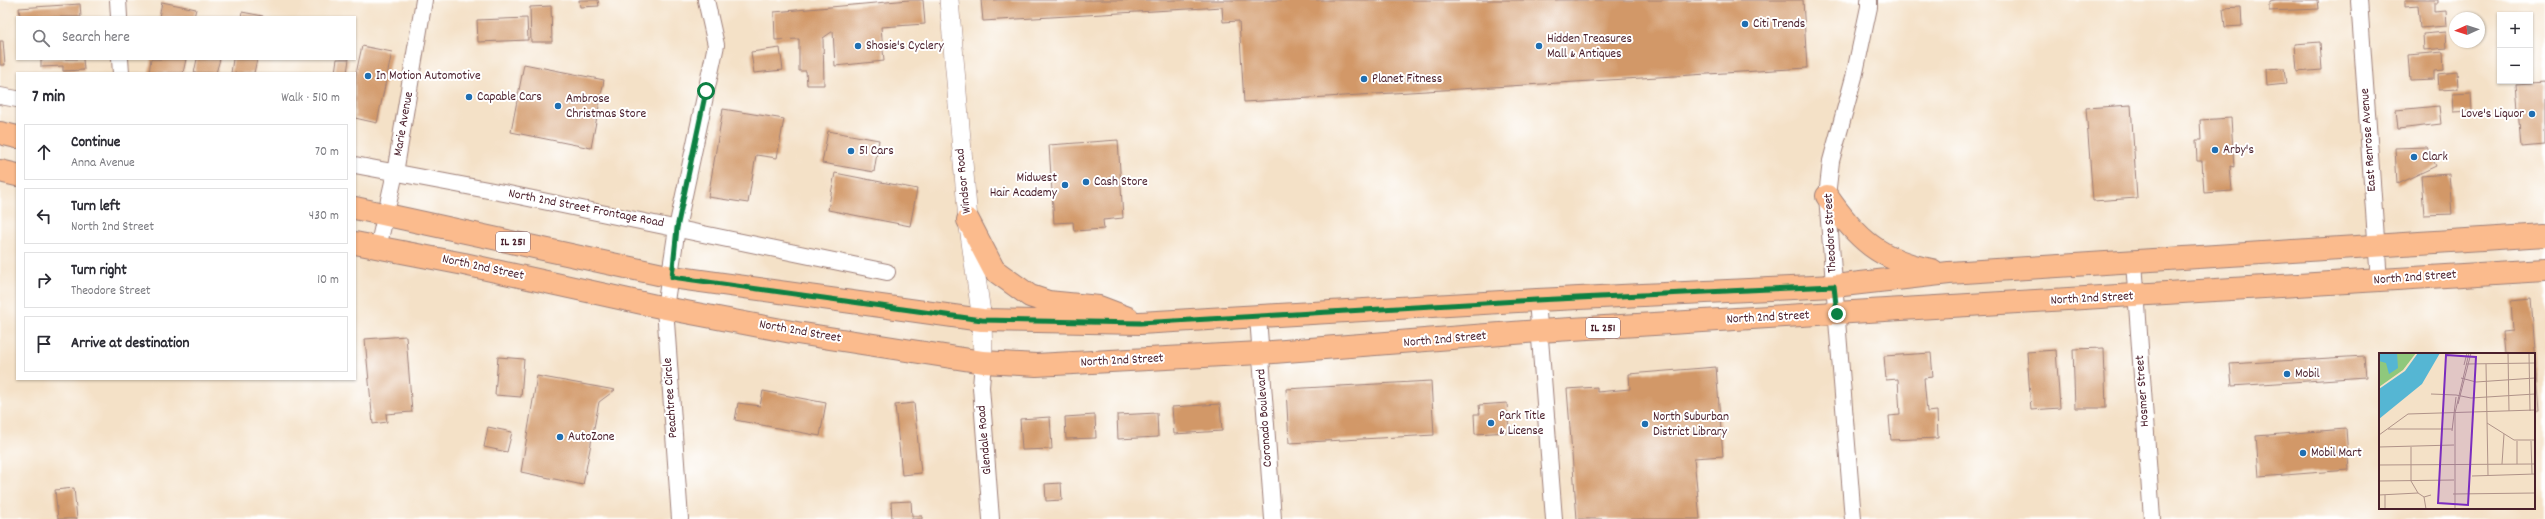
<!DOCTYPE html>
<html lang="en">
<head>
<meta charset="utf-8">
<style>
  :root { --surface:#fff; --page:#f2f2f3; --text:#2b2b33; --muted:#7c7c81; --line:#e1e1e2 }
  body { margin:0; font-family:Dekko,sans-serif; background:var(--page); color:var(--text) }
  .controls { position:absolute; right:12px; top:12px; display:grid; overflow:hidden; border-radius:0px; box-shadow:0 1px 3px #0004 }
  .controls button { width:36px; height:36px; display:grid; place-items:center; padding:0; border:0; border-bottom:1px solid var(--line); background:var(--surface); color:var(--text); font:20px sans-serif }
  .compass { position:absolute; left:2449px; top:12px; width:36px; height:36px; border-radius:50%; background:var(--surface); box-shadow:0 1px 3px #0004; rotate:267deg }
  .stop { position:absolute; width:12px; height:12px; margin:-9px; border:3px solid #0b8043; border-radius:50%; background:#fff }
  .stop.end { background:#0b8043; border-color:#fff; box-shadow:0 1px 4px #0008 }
  .list { margin:0; padding:0; list-style:none }
  h2 { display:flex; justify-content:space-between; align-items:center; height:52px; margin:0; padding:0 16px; font-size:17px }
  h2 small { font-size:13px; font-weight:400; color:var(--muted) }
  .list li { display:grid; grid-template-columns:26px 1fr auto; gap:12px; align-items:center; box-sizing:border-box; height:56px; margin:0 8px 8px; padding:0 8px; border:1px solid var(--line); border-radius:0px }
  .list b { display:block; font-size:15px; white-space:nowrap }
  .list p { margin:0; font-size:13px; white-space:nowrap; color:var(--muted) }
  .list em { font-size:13px; font-style:normal; color:var(--muted) }
  .icon { flex:none; width:22px; height:22px; fill:none; stroke:currentColor; stroke-width:2; stroke-linecap:round; stroke-linejoin:round }
  .map { position:relative; flex:none; width:2545px; height:519px; overflow:hidden }
  .search { position:absolute; background:var(--surface); box-shadow:0 1px 3px #0004; left:16px; top:16px; width:340px; height:44px; display:flex; align-items:center; gap:10px; box-sizing:border-box; padding:0 14px; border-radius:0px; color:var(--muted); font-size:15px }
  .panel { position:absolute; background:var(--surface); box-shadow:0 1px 3px #0004; left:16px; top:72px; width:340px; height:308px; border-radius:0px }
  .map>svg:first-child { display:block }
  .building { fill:#d29868 }
  .lines { fill:none; stroke-linecap:round; stroke-linejoin:round }
  .minor-casing { stroke:#9f8079; stroke-width:18 }
  .tertiary-casing { stroke:#9f8079; stroke-width:20 }
  .primary-casing { stroke:#9f8079; stroke-width:24 }
  .minor { stroke:#fff; stroke-width:16 }
  .tertiary { stroke:#fff; stroke-width:19 }
  .primary { stroke:#fbbb8d; stroke-width:22 }
  .route { stroke:#0b8043; stroke-width:5 }
  .poi-dot { fill:#1f6fb2; stroke:#fff; stroke-width:1.5 }
  .labels { text-anchor:middle; dominant-baseline:central; stroke-width:4; stroke-linejoin:round; paint-order:stroke }
  .shield { fill:#fff; stroke:#80626b; stroke-width:1 }
  .shield-label { font-size:12px; font-weight:bold; fill:#4a1f2b }
  .poi-label { font-size:13px; fill:#4a1f2b; stroke:#fff; text-anchor:start }
  .street-label { font-size:13px; fill:#4a1f2b; stroke:#fff }
  .inset-road { fill:none; stroke:#b09389; stroke-width:1 }
  .view { fill:#7b2cbf; fill-opacity:0.15; stroke:#7b2cbf; stroke-width:2 }
  .inset-edge { fill:none; stroke:#4a1f2b; stroke-width:2 }
</style>
</head>
<body>
<div class="map">
<svg width="2545" height="519" viewBox="0 0 2545 519">
  <rect width="100%" height="100%" fill="#fff"/>
  <filter id="ink" filterUnits="userSpaceOnUse"><feTurbulence type="fractalNoise" baseFrequency=".025" numOctaves="2"/><feDisplacementMap in="SourceGraphic" scale="8" xChannelSelector="R" yChannelSelector="G"/><feConvolveMatrix kernelMatrix="1 2 1 2 8 2 1 2 1" color-interpolation-filters="sRGB"/></filter>
  <filter id="wash" filterUnits="userSpaceOnUse"><feTurbulence type="fractalNoise" baseFrequency=".012" numOctaves="4" result="noise"/><feDisplacementMap in="SourceGraphic" scale="16" xChannelSelector="R" yChannelSelector="G"/><feGaussianBlur stdDeviation="0.9" result="paint"/><feColorMatrix in="noise" values="0 0 0 0 0 0 0 0 0 0 0 0 0 0 0 0 0 1.4 0 .05"/><feComposite in="paint" operator="in"/></filter>
  <g filter="url(#wash)">
    <rect width="100%" height="100%" fill="#f4e1c7"/>
    <g id="blocks">
      <path class="building" d="M579,0H598L599,6L580,7Z
        M909,0H923L925,24L881,27L884,61L835,66L833,31L823,38L824,85H807L806,71H799V39L775,40L774,12Z
        M981,0H1803L1807,68L1244,102L1239,21L1223,22L1222,7L983,21Z
        M2276,0H2318L2319,9L2269,11V1Z
        M2405,0H2438V3H2434V12L2446,11L2447,26L2420,28L2418,5L2405,6Z
        M162,2L196,9L194,17H159Z
        M80,4L81,17H20L19,8Z
        M551,6L552,42H531L530,7Z
        M2241,7L2242,26L2225,27L2223,8Z
        M242,12L263,16V17H241Z
        M527,18L528,40L478,42L477,20Z
        M2446,32L2447,48L2424,50L2423,34Z
        M0,41H3L5,65H0Z
        M2320,42L2322,70L2297,72L2295,44Z
        M362,46L392,52L377,123L355,118V78Z
        M780,48L783,70L754,73L751,52Z
        M2443,52L2444,70L2434,71V79L2410,80L2408,55Z
        M41,59H83L84,70L63,71V66L41,67Z
        M151,59H186L183,73H149Z
        M197,59H220L216,73H194Z
        M233,59H257L254,73H231Z
        M337,59H349L347,73L335,72Z
        M524,64L604,80L591,148L511,132Z
        M2284,68L2286,84L2267,86L2266,69Z
        M2457,72L2458,89L2439,90L2438,74Z
        M2545,82V145L2521,147L2516,84Z
        M2471,93L2472,111L2454,112L2453,94Z
        M2131,105L2137,198L2093,201L2086,108Z
        M2439,106L2441,124L2398,129L2396,110Z
        M723,109L784,119L777,158L756,155L748,203L708,197Z
        M2231,118L2234,167L2230,166L2232,191L2204,193L2202,161H2197L2196,140H2201L2200,120Z
        M828,131L879,140L874,172L822,163Z
        M1118,140L1123,218L1103,220L1104,229L1074,231L1073,222L1054,223L1049,145Z
        M2427,147L2436,166L2397,184L2395,148Z
        M835,173L917,189L910,226L828,210Z
        M2449,174L2452,214L2424,215L2421,176Z
        M2531,299L2540,412L2534,413V354H2504L2502,332L2513,331L2511,301Z
        M406,336L412,412L386,414L387,422L373,424L365,339Z
        M2104,348L2106,408H2075L2073,349Z
        M2056,350L2060,408L2031,410L2027,352Z
        M1931,353L1933,377L1924,378L1927,412L1937,411L1938,438L1891,440L1889,416L1900,415L1898,379L1886,380L1884,356Z
        M2364,356L2366,377L2232,386L2230,364Z
        M498,357L524,359L521,397L495,395Z
        M1716,367L1723,456L1694,458L1700,519H1577L1567,389L1597,387V392L1630,389L1629,374Z
        M537,376L615,390L599,402L583,485L521,472Z
        M1431,381L1434,435L1289,443L1286,389Z
        M763,391L826,403L820,436L735,420L738,403L760,406Z
        M914,403L921,473L902,475L895,405Z
        M1507,403L1509,432L1475,434L1474,414H1480L1479,405Z
        M1220,404L1222,431L1174,434L1172,407Z
        M1157,413L1158,437L1118,439L1117,415Z
        M1095,415L1096,438L1066,439L1065,417Z
        M1050,417L1052,449L1022,450L1020,419Z
        M488,427L512,432L507,452L484,447Z
        M2346,429L2349,470L2259,477L2256,436Z
        M1061,483L1062,500L1046,501L1045,484Z
        M74,488L77,519H58L55,490Z
        M911,501L912,516H922V519H892L891,502Z"/>
    </g>
  </g>
  <g filter="url(#ink)">
    <use href="#blocks" fill-opacity="0" stroke="#9f8079" stroke-width="1"/>
    <g class="lines">
      <defs>
        <path id="minor" d="M118,0L119,17
          M2359,0L2379,281
          M120,59L121,73
          M0,96L17,99
          M355,165L509,194L887,272
          M378,248L395,173L424,0
          M2134,262L2152,519
          M1537,300L1554,519
          M1258,317L1273,519
          M983,362L981,387L991,519
          M680,519L665,308L677,228L716,45L706,0
          M1853,519L1827,196L1831,161L1854,77L1869,7V0"/>
        <path id="tertiary" d="M949,0L968,220L982,320L983,362"/>
        <path id="primary" d="M0,133L17,137
          M0,171L17,175
          M1827,196C1856,238 1880,261 1932,270
          M355,208L672,277L982,320L1140,323L1537,300L1834,286L1949,273L2545,235
          M968,220L994,270L1030,296L1048,302L1099,307L1128,318
          M355,243L464,264L665,308L797,333L983,362L1036,365L1260,353L1539,331L2545,270"/>
      </defs>
      <use href="#minor" class="minor-casing"/>
      <use href="#tertiary" class="tertiary-casing"/>
      <use href="#primary" class="primary-casing"/>
      <use href="#minor" class="minor"/>
      <use href="#tertiary" class="tertiary"/>
      <use href="#primary" class="primary"/>
    </g>
  </g>
  <g class="lines" filter="url(#ink)">
    <path class="route" d="M706,91L677,228L672,277L982,320L1140,323L1536,300L1834,286L1837,314"/>
  </g>
  <g class="poi-dot">
    <circle cx="1745" cy="24" r="4"/>
    <circle cx="858" cy="46" r="4"/>
    <circle cx="1539" cy="46" r="4"/>
    <circle cx="368" cy="76" r="4"/>
    <circle cx="1364" cy="79" r="4"/>
    <circle cx="469" cy="97" r="4"/>
    <circle cx="558" cy="106" r="4"/>
    <circle cx="2532" cy="114" r="4"/>
    <circle cx="2215" cy="150" r="4"/>
    <circle cx="851" cy="151" r="4"/>
    <circle cx="2414" cy="157" r="4"/>
    <circle cx="1086" cy="182" r="4"/>
    <circle cx="1065" cy="185" r="4"/>
    <circle cx="2287" cy="374" r="4"/>
    <circle cx="1491" cy="423" r="4"/>
    <circle cx="1645" cy="424" r="4"/>
    <circle cx="560" cy="437" r="4"/>
    <circle cx="2303" cy="453" r="4"/>
  </g>
  <g class="labels">
    <g class="shield">
      <rect x="496" y="232" width="34" height="20" rx="3"/>
      <rect x="1586" y="318" width="34" height="20" rx="3"/>
    </g>
    <g class="shield-label">
      <text x="513" y="242">IL 251</text>
      <text x="1603" y="328">IL 251</text>
    </g>
    <g class="poi-label">
      <text x="1753" y="24">Citi Trends</text>
      <text x="1547" y="39">Hidden Treasures<tspan x="1547" dy="15">Mall &amp; Antiques</tspan></text>
      <text x="866" y="46">Shosie's Cyclery</text>
      <text x="376" y="76">In Motion Automotive</text>
      <text x="1372" y="79">Planet Fitness</text>
      <text x="477" y="97">Capable Cars</text>
      <text x="566" y="99">Ambrose<tspan x="566" dy="15">Christmas Store</tspan></text>
      <text x="2524" y="114" text-anchor="end">Love's Liquor</text>
      <text x="2223" y="150">Arby's</text>
      <text x="859" y="151">51 Cars</text>
      <text x="2422" y="157">Clark</text>
      <text x="1057" y="178" text-anchor="end">Midwest<tspan x="1057" dy="15">Hair Academy</tspan></text>
      <text x="1094" y="182">Cash Store</text>
      <text x="2295" y="374">Mobil</text>
      <text x="1499" y="416">Park Title<tspan x="1499" dy="15">&amp; License</tspan></text>
      <text x="1653" y="417">North Suburban<tspan x="1653" dy="15">District Library</tspan></text>
      <text x="568" y="437">AutoZone</text>
      <text x="2311" y="453">Mobil Mart</text>
    </g>
    <g class="street-label">
      <text transform="translate(404 124) rotate(-80)">Marie Avenue</text>
      <text transform="translate(2369 140) rotate(-94)">East Renrose Avenue</text>
      <text transform="translate(964 181) rotate(-96)">Windsor Road</text>
      <text transform="translate(586 209) rotate(11)">North 2nd Street Frontage Road</text>
      <text transform="translate(1831 233) rotate(-93)">Theodore Street</text>
      <text transform="translate(483 268) rotate(12)">North 2nd Street</text>
      <text transform="translate(2415 278) rotate(-4)">North 2nd Street</text>
      <text transform="translate(2092 299) rotate(-3)">North 2nd Street</text>
      <text transform="translate(1768 318) rotate(-3)">North 2nd Street</text>
      <text transform="translate(800 332) rotate(10)">North 2nd Street</text>
      <text transform="translate(1445 340) rotate(-5)">North 2nd Street</text>
      <text transform="translate(1122 361) rotate(-3)">North 2nd Street</text>
      <text transform="translate(2143 391) rotate(-94)">Hosmer Street</text>
      <text transform="translate(671 398) rotate(-94)">Peachtree Circle</text>
      <text transform="translate(1265 418) rotate(-94)">Coronado Boulevard</text>
      <text transform="translate(985 440) rotate(-95)">Glendale Road</text>
    </g>
  </g>
  <g transform="translate(2379 353)">
    <rect width="156" height="156" fill="#f4e1c7"/>
    <path d="M0,0H37L24,17L0,34Z" fill="#8fc87c"/>
    <path d="M0,0H18L19,15L10,21L7,10L0,8ZM39,0H61L43,31L0,66V36L26,18Z" fill="#55b6d3"/>
    <path class="inset-road" d="M129,0L130,58M150,0L151,58M87,11L156,10M107,11L109,122M85,12L88,0M82,25L97,29L156,25M52,41L77,42L92,45L156,41M79,51L92,0M108,70L135,87H156M9,76H73M73,78L77,44M0,82L29,61L156,57M138,88V111M152,88L153,121M0,94L75,92M32,94V128L39,140M123,111L125,81M0,112L156,111M93,123L156,121M0,128L75,127M74,141L156,140M0,142L39,140L45,144L52,142M6,142V156M45,144L47,156M76,156V60L90,0"/>
    <path class="view" d="M67,2L97,4L89,152L59,150Z"/>
    <rect width="156" height="156" class="inset-edge"/>
  </g>
</svg>
<div class="controls">
<button>+</button>
<button>−</button>
</div>
<svg class="compass" viewBox="-18 -18 36 36"><path d="M0-13l5 13h-10z" fill="#e53935"/><path d="M0 13l5-13h-10z" fill="#7c7c81"/></svg>
<div class="stop" style="left:706px;top:91px"></div>
<div class="stop end" style="left:1837px;top:314px"></div>
<div class="search"><svg class="icon" aria-label="search" viewBox="0 0 24 24"><circle cx="10" cy="10" r="6"/><path d="M15 15l6 6"/></svg>Search here</div>
<section class="panel">
<h2>7 min<small>Walk · 510 m</small></h2>
<ul class="list">
<li><svg class="icon" aria-label="ahead" viewBox="0 0 24 24"><path d="M12 20V5M6 11l6-6 6 6"/></svg><div><b>Continue</b><p>Anna Avenue</p></div><em>70 m</em></li>
<li><svg class="icon" aria-label="left" viewBox="0 0 24 24"><path d="M17 20v-9H6M10 6l-5 5 5 5"/></svg><div><b>Turn left</b><p>North 2nd Street</p></div><em>430 m</em></li>
<li><svg class="icon" aria-label="right" viewBox="0 0 24 24"><path d="M7 20v-9h11M14 6l5 5-5 5"/></svg><div><b>Turn right</b><p>Theodore Street</p></div><em>10 m</em></li>
<li><svg class="icon" aria-label="arrive" viewBox="0 0 24 24"><path d="M6 21V4h12l-3 4 3 4H6"/></svg><div><b>Arrive at destination</b></div></li>
</ul>
</section>
</div>
</body>
</html>
